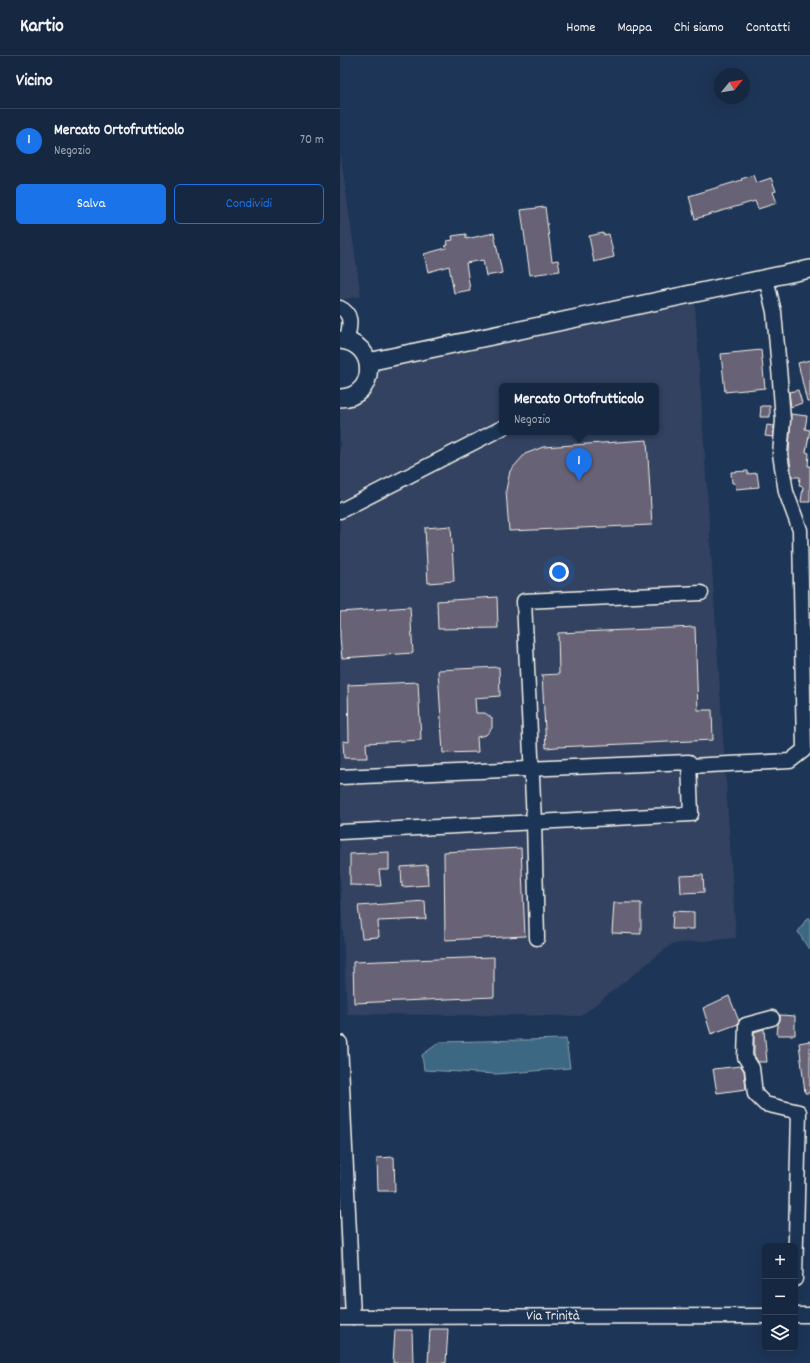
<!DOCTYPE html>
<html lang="it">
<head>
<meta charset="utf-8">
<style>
  :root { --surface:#162841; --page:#23344c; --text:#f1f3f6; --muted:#9ea6b1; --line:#35445a; --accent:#1a73e8 }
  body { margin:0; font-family:Dekko,sans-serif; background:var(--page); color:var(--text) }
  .controls { position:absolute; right:12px; bottom:12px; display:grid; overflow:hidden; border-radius:6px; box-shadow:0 4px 16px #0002 }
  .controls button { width:36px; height:36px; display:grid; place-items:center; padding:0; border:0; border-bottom:1px solid var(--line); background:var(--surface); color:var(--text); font:20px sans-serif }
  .compass { position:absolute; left:374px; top:12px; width:36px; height:36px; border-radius:50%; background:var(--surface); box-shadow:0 4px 16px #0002; rotate:60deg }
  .you { position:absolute; left:219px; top:516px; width:14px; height:14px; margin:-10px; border:3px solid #fff; border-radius:50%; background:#1a73e8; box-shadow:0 0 0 6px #1a73e833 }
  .badge { display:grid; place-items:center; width:26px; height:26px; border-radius:50%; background:var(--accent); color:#fff; font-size:13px; font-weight:700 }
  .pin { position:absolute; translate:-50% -33px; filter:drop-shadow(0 1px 2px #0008) }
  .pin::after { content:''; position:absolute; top:21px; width:14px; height:12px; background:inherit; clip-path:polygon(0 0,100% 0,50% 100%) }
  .popup { position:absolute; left:159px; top:327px; width:160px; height:52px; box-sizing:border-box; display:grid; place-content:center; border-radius:6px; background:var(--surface); filter:drop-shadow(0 1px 3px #0005); font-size:13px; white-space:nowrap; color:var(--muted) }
  .popup b { font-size:15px; color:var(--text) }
  .popup::after { content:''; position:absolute; left:50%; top:100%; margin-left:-8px; border:8px solid transparent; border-top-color:var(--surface) }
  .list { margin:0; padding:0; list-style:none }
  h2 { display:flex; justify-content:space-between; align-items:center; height:52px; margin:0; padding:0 16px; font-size:17px }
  h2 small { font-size:13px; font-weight:400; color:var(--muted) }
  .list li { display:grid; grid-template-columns:26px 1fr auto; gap:12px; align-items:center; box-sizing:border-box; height:64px; padding:0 16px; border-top:1px solid var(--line) }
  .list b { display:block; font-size:15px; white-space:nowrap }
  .list p { margin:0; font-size:13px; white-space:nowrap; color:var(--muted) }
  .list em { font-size:13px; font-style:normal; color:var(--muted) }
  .actions { display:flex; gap:8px; padding:12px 16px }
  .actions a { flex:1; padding:9px 0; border:1px solid var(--accent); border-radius:6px; text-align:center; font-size:14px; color:var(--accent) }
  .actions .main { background:var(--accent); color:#fff }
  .icon { flex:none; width:22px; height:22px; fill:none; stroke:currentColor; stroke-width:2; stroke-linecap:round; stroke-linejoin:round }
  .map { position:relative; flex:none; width:470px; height:1307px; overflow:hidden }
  header { display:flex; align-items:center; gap:24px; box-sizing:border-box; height:56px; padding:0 20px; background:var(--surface); border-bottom:1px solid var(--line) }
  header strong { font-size:19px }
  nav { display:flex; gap:22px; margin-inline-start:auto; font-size:14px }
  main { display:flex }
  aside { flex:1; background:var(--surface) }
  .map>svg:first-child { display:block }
  .built { fill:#334260; fill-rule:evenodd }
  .water { fill:#3d6883; stroke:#869fab }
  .building { fill:#676276; stroke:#f4f1e8 }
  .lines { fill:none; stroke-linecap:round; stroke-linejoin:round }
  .minor-casing { stroke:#f4f1e8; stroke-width:17 }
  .major-casing { stroke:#f4f1e8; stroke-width:20 }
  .minor { stroke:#1d3557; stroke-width:14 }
  .major { stroke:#1d3557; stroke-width:17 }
  .labels { text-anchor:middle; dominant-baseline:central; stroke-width:4; stroke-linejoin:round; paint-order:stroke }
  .street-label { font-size:14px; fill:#f4f1e8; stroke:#1d3557 }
</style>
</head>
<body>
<header>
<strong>Kartio</strong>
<nav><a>Home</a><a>Mappa</a><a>Chi siamo</a><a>Contatti</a></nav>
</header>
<main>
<aside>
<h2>Vicino<small></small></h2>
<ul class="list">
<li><span class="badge">1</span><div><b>Mercato Ortofrutticolo</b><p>Negozio</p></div><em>70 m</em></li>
</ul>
<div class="actions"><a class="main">Salva</a><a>Condividi</a></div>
</aside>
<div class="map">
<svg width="470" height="1307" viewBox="0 0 470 1307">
  <rect width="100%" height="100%" fill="#1d3557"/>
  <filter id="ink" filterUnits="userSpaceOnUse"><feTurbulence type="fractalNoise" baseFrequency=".025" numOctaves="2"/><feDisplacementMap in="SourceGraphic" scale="8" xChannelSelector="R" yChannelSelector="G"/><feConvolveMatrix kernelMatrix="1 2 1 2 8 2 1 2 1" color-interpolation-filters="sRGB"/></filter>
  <g filter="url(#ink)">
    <path class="built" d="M0,95L21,240L0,244Z
      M355,248L396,882L332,888L241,960L7,958L0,818V348L34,320L38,314L54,306ZM162,330H316V376H162Z
      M0,1116L8,1267H0Z"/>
    <path class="water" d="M467,862H470V892H468L458,876Z
      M226,983L230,1012L157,1018L84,1014L82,999L100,986Z"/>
    <path class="building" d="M413,119L416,127L431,122L436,135L433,136L437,147L418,153L415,145L355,163L349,140L402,124L401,123Z
      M205,151L212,205L218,204L220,215L190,219L181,154Z
      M154,177L162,217L146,220L143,204L126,207L130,234L114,237L109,210L88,216L84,198L106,192L105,189H108L107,185L113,184L112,180L126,178V183Z
      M263,177V179L269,178L274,201L254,206L249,180Z
      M421,294L425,332L385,336L381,298Z
      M470,304V346H467L458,307Z
      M458,334L462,347L451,351L449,336Z
      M421,350H430V361H420Z
      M451,358L467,360L465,373L470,374L466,396L469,397L468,410H470V446H461L463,431L459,430L460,421H452L449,398Z
      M427,369L434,370L433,381L425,380Z
      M307,384L312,469L169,475L166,434L170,415L185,398L203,391Z
      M408,415V418L417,417L419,431L396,433L395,427H392L391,416Z
      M111,470L114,525L88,527L85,472Z
      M157,541L158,572L98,573L97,545Z
      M70,551L73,597L2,602L0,582V556Z
      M355,571L358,654H372L373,684L217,691L206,692L202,619L219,618L218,577Z
      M159,611L160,640L135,642L136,657H145L152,662V672L146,679L137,681L138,696L103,697L98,614Z
      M78,626L81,684L26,687L27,702H4L3,685L9,686L8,629Z
      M181,792L185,880L105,884L104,796Z
      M49,796V814H39L41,830L10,829V798Z
      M87,809L88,829L62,831L61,811Z
      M363,819L364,836L341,837L340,820Z
      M85,845L86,863L38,865L39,881L22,882L18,850Z
      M274,847H301V878L272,877Z
      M333,855L354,856V873H332Z
      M154,901V941L14,947L13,906Z
      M389,940L399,965L398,968L371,978L363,952Z
      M440,959L455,960V979H437L438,968L440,964Z
      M424,973L427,1006H418L414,999V976Z
      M470,985V1037H465L459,987Z
      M401,1010L404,1015L406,1033L377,1037L373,1013Z
      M54,1101L55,1135H38L37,1102Z
      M90,1273H108L106,1307H88Z
      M55,1274H72L73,1307H53Z"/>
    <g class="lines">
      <defs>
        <g id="minor">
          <path d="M0,252C14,258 9,272 7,284"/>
          <path d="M0,455L162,372"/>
          <path d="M349,710L450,705L464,694L460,474L446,436L440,398L443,364L440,324L434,256L426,222"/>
          <path d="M0,721L349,706L351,758L0,776"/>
          <path d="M197,882L194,766L184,545L361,537"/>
          <path d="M432,962L406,969L405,1001L412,1012L415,1038L425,1048L459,1056L455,1223"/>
          <path d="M0,987L13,1261"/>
          <path d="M455,1259H470"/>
          <path id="s1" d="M0,1261L425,1260"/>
        </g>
        <path id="major" d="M0,284C39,287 37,342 0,342
          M28,306L470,213"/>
      </defs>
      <use href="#minor" class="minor-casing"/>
      <use href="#major" class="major-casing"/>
      <use href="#minor" class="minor"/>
      <use href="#major" class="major"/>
    </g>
  </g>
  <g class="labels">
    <g class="street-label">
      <text stroke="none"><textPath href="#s1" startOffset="213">Via Trinità</textPath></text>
    </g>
  </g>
</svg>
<div class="controls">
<button>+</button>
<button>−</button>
<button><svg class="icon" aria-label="layers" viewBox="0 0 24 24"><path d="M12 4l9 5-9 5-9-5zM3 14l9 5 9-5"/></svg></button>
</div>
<svg class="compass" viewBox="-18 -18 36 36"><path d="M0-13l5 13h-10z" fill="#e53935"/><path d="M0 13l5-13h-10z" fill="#9ea6b1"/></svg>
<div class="you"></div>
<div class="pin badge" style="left:239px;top:425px">1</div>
<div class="popup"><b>Mercato Ortofrutticolo</b>Negozio</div>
</div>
</main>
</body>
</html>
